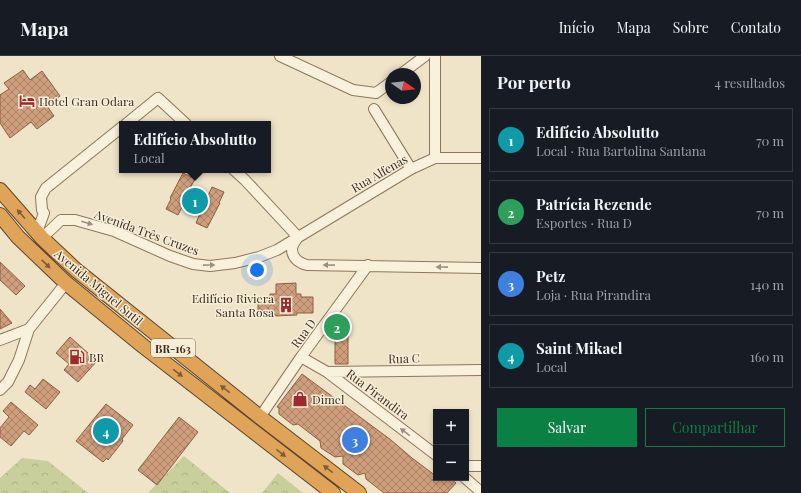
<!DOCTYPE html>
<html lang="pt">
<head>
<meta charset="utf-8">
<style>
  :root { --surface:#171b24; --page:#20242c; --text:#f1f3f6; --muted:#9ea1a6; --line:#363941; --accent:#0b8043 }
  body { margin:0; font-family:"Playfair Display",serif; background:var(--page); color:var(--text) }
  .controls { position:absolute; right:12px; bottom:12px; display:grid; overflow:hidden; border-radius:0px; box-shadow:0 2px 6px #0003 }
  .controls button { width:36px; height:36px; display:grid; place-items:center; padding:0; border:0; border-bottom:1px solid var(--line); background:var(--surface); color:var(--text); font:20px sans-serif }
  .compass { position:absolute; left:385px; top:12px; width:36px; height:36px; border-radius:50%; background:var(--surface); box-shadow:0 2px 6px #0003; rotate:104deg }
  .you { position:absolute; left:257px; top:214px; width:14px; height:14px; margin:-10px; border:3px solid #fff; border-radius:50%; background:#1a73e8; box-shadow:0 0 0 6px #1a73e833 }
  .badge { display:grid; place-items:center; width:26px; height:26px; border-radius:50%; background:var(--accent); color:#fff; font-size:13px; font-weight:700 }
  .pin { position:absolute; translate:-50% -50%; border:2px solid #fff; box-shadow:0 1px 4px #0006 }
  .popup { position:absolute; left:119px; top:65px; width:152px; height:52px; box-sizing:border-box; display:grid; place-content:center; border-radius:0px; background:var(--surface); filter:drop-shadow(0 1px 3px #0005); font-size:13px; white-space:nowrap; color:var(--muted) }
  .popup b { font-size:15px; color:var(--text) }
  .popup::after { content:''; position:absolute; left:50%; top:100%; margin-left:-8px; border:8px solid transparent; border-top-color:var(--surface) }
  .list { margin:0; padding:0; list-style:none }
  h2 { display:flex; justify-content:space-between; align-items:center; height:52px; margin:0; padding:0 16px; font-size:17px }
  h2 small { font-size:13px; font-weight:400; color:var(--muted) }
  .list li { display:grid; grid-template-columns:26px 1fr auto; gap:12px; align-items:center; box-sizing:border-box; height:64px; margin:0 8px 8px; padding:0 8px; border:1px solid var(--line); border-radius:0px }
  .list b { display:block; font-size:15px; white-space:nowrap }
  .list p { margin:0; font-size:13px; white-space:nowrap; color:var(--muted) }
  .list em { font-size:13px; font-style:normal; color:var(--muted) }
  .actions { display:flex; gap:8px; padding:12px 16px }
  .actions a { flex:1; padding:9px 0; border:1px solid var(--accent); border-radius:0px; text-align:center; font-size:14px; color:var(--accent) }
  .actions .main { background:var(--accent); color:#fff }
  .map { position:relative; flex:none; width:481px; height:437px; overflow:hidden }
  header { display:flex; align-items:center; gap:24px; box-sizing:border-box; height:56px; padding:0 20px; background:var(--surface); border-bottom:1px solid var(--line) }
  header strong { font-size:19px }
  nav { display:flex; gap:22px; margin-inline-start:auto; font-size:14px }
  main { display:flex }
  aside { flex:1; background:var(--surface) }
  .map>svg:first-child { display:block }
  .forest { fill:url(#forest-crowns) }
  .building { fill:url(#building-cross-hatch); stroke:#8d5f41 }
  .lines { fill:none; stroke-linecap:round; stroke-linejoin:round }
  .minor-casing { stroke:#8d765c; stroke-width:12 }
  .highway-casing { stroke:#5b4430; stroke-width:16 }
  .minor { stroke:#faf1dc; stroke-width:10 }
  .highway { stroke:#e0a458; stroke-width:14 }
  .oneway { fill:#7e5d36 }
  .oneway2 { fill:#9c907e }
  .labels { text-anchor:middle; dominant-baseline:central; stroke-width:3; stroke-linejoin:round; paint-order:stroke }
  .shield { fill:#f7eed8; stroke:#756857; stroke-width:1 }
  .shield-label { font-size:11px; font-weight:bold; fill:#3d2e20 }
  .poi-label { font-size:12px; fill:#3d2e20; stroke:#f7eed8; text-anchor:start }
  .street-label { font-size:12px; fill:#3d2e20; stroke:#f7eed8 }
</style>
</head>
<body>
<header>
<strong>Mapa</strong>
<nav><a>Início</a><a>Mapa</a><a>Sobre</a><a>Contato</a></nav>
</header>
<main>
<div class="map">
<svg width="481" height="437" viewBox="0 0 481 437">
  <defs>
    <pattern id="forest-crowns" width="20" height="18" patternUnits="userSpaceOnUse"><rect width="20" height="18" fill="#c9cf9b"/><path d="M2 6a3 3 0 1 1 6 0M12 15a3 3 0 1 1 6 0" fill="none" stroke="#aeb285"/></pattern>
    <pattern id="building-cross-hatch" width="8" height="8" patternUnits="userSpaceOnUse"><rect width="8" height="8" fill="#cf9f7d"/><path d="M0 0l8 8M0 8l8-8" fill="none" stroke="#a98266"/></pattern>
  </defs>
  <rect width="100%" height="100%" fill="#f0e4c8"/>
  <path class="forest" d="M184,400L230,437H148Z
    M22,402L48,405L88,437H0V422Z
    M278,417L303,437H262Z"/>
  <path class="building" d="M23,14L30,24L42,15L60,40L47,50L54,60L37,73L31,66L10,82L0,67V39L9,33L4,27Z
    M183,117L195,123L189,134L207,142L212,131L224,136L219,147H220L207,172L196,167L201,155L184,147L178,159L166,153L171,143L170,142Z
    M0,206L25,230L16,239L0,224Z
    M296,227V238H301V241H313V257H297V259L275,260V258H258V242H270V238H276V228Z
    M0,253L12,267L0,273Z
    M339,265H348V308H335V266Z
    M70,281L97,305L78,326L64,314L69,308L56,297Z
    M302,318L391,384L412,402L436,420V422H450L456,427L447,437H384L366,423L365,417L358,419L343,408V400L335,401L321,392L320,385L298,368L293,369L279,358V352L277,351Z
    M43,323L60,336L46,353L25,336L30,329L35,333Z
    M11,346L38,369L29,379L24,375L11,390L0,381V372L9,361L3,355Z
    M106,348L133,369L122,383L123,385L108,404L107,402L103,406L76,385Z
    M179,361L198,376L157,429L138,414Z"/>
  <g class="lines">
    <defs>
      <path id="minor" d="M280,0L353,34L376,37L391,26
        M435,0V102
        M401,18L425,0
        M374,53L411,113
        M126,68L158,42L186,68
        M234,114L245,124L298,181
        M37,176L44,157L42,154L41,141L46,132L122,71
        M298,181C296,184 292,189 292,193C292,202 299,207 307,209L481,212
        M42,182L61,164H75L114,175L170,200L193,208L210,210L235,207L259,201L277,194L411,113L435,102H481
        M0,284L29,273
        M301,301L327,316L436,399
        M327,316L481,314
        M0,334L8,326L19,304L29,273L66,227
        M260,361L301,301L368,209
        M466,410H481
        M465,422L481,436"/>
      <path id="highway" d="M0,134L42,182L76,214L260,361L359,437
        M0,159L18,181L66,227L143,290L333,437"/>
    </defs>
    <use href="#minor" class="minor-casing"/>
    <use href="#highway" class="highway-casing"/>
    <use href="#minor" class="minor"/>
    <use href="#highway" class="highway"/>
  </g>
  <defs><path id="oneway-solid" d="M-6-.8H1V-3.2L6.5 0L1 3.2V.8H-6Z"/></defs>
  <g class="oneway">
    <use href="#oneway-solid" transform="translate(21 158) rotate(-131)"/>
    <use href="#oneway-solid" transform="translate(46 208) rotate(44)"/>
    <use href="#oneway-solid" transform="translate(178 317) rotate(38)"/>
    <use href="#oneway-solid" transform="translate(225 333) rotate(-142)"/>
    <use href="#oneway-solid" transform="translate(281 397) rotate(38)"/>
    <use href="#oneway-solid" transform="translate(328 413) rotate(-142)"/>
  </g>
  <g class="oneway2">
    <use href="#oneway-solid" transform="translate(87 167) rotate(16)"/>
    <use href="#oneway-solid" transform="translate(209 209) rotate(-1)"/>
    <use href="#oneway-solid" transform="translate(329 209) rotate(-179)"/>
    <use href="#oneway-solid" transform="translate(442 211) rotate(-179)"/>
    <use href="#oneway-solid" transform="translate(405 376) rotate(-143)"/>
  </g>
  <defs>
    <symbol id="hotel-bare" viewBox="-9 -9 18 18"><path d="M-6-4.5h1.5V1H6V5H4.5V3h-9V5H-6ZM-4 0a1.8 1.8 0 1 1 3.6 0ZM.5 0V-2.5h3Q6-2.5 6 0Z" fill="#9e2a2b" stroke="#f7eed8" stroke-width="2.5" paint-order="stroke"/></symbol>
    <symbol id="building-bare" viewBox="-9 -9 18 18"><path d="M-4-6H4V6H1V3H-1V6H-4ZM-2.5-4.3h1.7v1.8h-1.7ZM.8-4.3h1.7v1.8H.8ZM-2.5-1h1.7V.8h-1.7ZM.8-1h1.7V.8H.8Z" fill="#9e2a2b" stroke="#f7eed8" stroke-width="2.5" paint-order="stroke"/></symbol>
    <symbol id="fuel-bare" viewBox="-9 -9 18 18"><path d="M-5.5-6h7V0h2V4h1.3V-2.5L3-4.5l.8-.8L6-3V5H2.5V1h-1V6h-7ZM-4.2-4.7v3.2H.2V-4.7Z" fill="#9e2a2b" stroke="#f7eed8" stroke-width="2.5" paint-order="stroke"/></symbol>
    <symbol id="shop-bare" viewBox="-9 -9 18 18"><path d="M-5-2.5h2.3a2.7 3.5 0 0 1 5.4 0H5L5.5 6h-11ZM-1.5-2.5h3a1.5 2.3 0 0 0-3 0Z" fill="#9e2a2b" stroke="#f7eed8" stroke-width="2.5" paint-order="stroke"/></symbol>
  </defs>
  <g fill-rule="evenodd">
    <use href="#hotel-bare" x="16" y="34" width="22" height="22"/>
    <use href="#building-bare" x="275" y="238" width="22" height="22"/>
    <use href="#fuel-bare" x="66" y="290" width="22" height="22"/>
    <use href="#shop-bare" x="289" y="332" width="22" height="22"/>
  </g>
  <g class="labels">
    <rect class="shield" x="151" y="283" width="44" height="18" rx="3"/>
    <g class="shield-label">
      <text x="173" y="292">BR-163</text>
    </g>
    <g class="poi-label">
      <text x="39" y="45">Hotel Gran Odara</text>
      <text x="274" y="242" text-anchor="end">Edifício Riviera<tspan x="274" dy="14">Santa Rosa</tspan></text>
      <text x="89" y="301">BR</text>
      <text x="312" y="343">Dimel</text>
    </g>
    <g class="street-label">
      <text transform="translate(379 117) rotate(-30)">Rua Alfenas</text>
      <text transform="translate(147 176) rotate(20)">Avenida Três Cruzes</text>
      <text transform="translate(99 231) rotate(40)">Avenida Miguel Sutil</text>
      <text transform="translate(303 277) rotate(-54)">Rua D</text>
      <text transform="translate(404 302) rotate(-1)">Rua C</text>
      <text transform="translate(378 338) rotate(37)">Rua Pirandira</text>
    </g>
  </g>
</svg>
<div class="controls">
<button>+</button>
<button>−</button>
</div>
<svg class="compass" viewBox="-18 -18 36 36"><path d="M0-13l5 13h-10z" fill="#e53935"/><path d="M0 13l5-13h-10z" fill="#9ea1a6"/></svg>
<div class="you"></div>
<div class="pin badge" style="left:195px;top:145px;background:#0f9aa8">1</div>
<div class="popup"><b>Edifício Absolutto</b>Local</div>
<div class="pin badge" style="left:337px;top:271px;background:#2e9e5b">2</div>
<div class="pin badge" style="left:355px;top:384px;background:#3f7fe0">3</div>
<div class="pin badge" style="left:106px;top:375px;background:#0f9aa8">4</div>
</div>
<aside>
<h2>Por perto<small>4 resultados</small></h2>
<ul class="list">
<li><span class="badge" style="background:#0f9aa8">1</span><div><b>Edifício Absolutto</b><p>Local · Rua Bartolina Santana</p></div><em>70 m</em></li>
<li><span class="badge" style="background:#2e9e5b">2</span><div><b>Patrícia Rezende</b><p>Esportes · Rua D</p></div><em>70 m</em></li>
<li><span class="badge" style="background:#3f7fe0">3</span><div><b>Petz</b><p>Loja · Rua Pirandira</p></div><em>140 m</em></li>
<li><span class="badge" style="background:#0f9aa8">4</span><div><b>Saint Mikael</b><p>Local</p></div><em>160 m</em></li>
</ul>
<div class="actions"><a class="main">Salvar</a><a>Compartilhar</a></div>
</aside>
</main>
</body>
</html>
